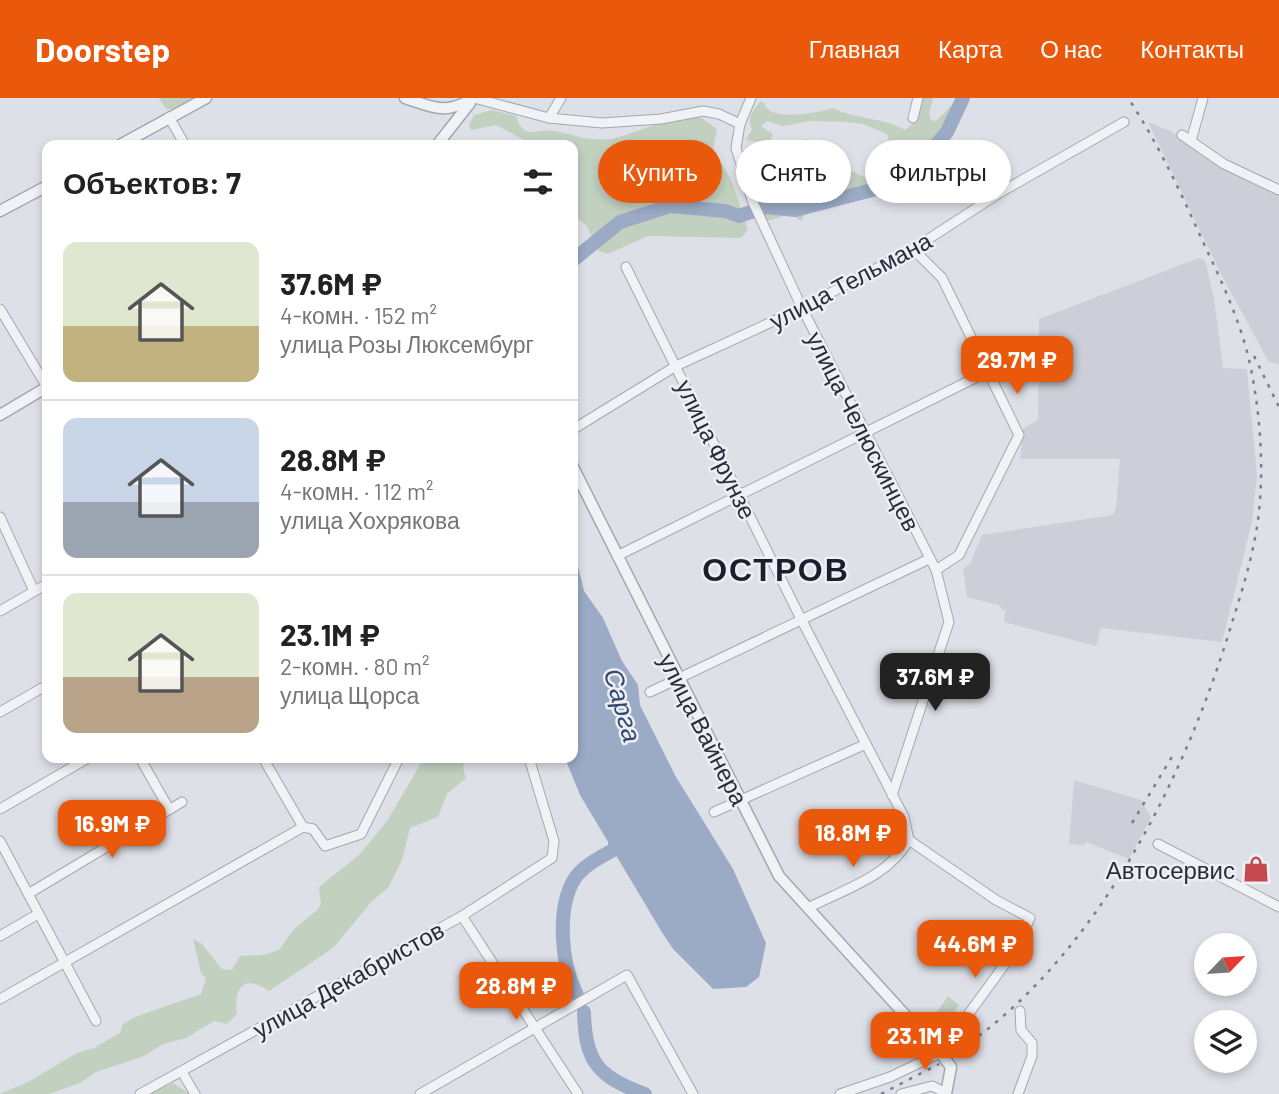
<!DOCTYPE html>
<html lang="ru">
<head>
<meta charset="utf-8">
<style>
	body { margin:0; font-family:Barlow,sans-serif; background:#f6f6f6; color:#222; height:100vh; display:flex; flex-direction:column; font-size:26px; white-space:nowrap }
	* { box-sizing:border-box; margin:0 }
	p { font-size:23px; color:#767676 }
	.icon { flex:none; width:38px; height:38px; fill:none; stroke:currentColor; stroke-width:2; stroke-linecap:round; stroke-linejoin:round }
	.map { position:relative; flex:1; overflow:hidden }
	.panel { position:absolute; left:42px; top:42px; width:536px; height:623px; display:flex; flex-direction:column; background:#fff; border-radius:14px; box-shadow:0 4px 10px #0003 }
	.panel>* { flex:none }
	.guide { position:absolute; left:598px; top:42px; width:574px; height:63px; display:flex; gap:14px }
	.needle { width:46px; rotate:65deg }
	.fabs { position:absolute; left:1194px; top:835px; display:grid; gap:14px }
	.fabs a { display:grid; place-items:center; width:63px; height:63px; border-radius:50%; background:#fff; box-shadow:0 4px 10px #0003; font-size:35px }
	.price { position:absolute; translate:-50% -60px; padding:0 16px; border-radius:14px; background:#ea580c; color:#fff; font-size:23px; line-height:46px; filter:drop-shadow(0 2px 4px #0008) }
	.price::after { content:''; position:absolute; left:50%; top:42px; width:21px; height:16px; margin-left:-10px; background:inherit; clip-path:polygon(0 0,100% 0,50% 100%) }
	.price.selected { background:#222; color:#fff }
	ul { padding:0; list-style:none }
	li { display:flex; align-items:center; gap:21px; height:175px; padding:0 21px }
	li+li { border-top:2px solid #e0e0e0 }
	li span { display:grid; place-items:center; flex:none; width:196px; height:140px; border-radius:14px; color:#555 }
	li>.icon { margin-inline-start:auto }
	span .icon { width:84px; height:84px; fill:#fffc; stroke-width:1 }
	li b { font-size:30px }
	h2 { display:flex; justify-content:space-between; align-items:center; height:84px; padding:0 21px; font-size:30px }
	.chip { padding:0 24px; border-radius:32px; background:#fff; box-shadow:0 4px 10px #0003; font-size:24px; line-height:63px }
	.chip.selected { background:#ea580c; color:#fff }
	header { display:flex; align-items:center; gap:42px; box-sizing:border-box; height:98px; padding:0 35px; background:#ea580c; color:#fff }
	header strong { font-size:33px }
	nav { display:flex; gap:38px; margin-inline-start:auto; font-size:24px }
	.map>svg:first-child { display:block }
</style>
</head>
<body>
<header>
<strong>Doorstep</strong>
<nav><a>Главная</a><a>Карта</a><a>О нас</a><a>Контакты</a></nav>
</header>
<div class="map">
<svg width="1279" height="996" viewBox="0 0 1279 996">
	<rect width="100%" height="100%" fill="#dee0e7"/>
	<g fill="#cccfd8">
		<polygon points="1148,24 1170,33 1235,74 1279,96 1279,266 1269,264 1222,178"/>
		<polygon points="1199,160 1205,162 1214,200 1223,270 1247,271 1257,378 1252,424 1222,544 1101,530 1096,548 1004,524 1005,513 998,507 967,499 963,470 970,466 982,437 1113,417 1116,410 1120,361 1020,361 1023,331 1038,322 1039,221"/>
		<polygon points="1074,682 1141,702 1151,719 1129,761 1086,744 1085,747 1069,746"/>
	</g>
	<g fill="#c2d0c0">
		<polygon points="159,0 193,0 173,11 166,11"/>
		<path d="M 923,0 L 933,0 L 929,17 L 931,22 L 936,23 L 954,5 L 961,8 C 962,30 945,41 944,62 L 896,96 L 878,86 L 874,71 C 884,60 893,51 887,36 L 863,26 L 847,24 L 811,23 L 783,28 L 767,23 L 761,28 L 773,36 L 769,46 L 746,42 L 752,31 C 746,20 754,11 761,3 C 764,5 766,9 769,12 C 781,21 818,15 833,10 C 856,22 883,19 905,32 L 916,23 Z"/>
		<path d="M 492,12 L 516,18 C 525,44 535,30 555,33 C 576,37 596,46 619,39 C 650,30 667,18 702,20 L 717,31 L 713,52 L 731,81 L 748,132 L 741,140 L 648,138 L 608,156 L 599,153 L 586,127 L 572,116 L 572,47 L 533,47 L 496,27 L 471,32 L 469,27 L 474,17 Z"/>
		<path d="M 806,41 L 821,49 L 832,47 L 845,70 L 866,80 L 876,91 C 864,103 857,99 842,99 L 825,105 L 820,100 L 813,103 L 801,123 L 791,116 L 767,123 L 763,111 L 790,101 L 792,94 L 781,95 L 780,89 L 804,87 L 791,78 L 782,65 L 796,45 Z"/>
		<path d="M 424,660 L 466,660 L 463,670 L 466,680 L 447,696 L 438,719 L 410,730 L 402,762 L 388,790 L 372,803 L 333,850 L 269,893 C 244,876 233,889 237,916 L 227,926 L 214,923 L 186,940 L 163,946 L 142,959 L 96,974 L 80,985 L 49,996 L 0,996 L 28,984 L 77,955 L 94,950 L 120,935 L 123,926 L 135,919 L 201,896 L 206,880 L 201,875 L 193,841 L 201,845 L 222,871 L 232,872 L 240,858 L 264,857 L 279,852 L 293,832 L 317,812 L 321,806 L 319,789 L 360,756 L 387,723 Z"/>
		<polygon points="948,898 959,907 943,930 931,922"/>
		<polygon points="173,985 190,996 150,996"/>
	</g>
	<polygon fill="#9baac5" points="572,443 584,493 603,520 622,563 638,587 640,607 676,679 733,771 761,834 766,845 759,879 746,889 713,891 674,852 663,836 580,697 565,660 572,660"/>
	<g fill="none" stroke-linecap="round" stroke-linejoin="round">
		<g stroke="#9baac5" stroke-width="14">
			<polyline points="572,163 620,124 670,108 725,113 739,118 766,109 795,112 903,84 947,34 963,0"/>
			<path d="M 577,897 C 561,866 556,810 575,780 C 584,767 601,759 615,751 L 615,735"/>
			<path d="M 584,914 C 585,964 598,979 645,996"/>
		</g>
		<g stroke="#a4a7b0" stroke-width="11">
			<g id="minor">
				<polyline points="474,0 549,20 602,25 661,21 703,13 719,16 740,26"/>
				<polyline points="751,0 740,26 736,50 752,102 802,210 936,472 949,524 892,697"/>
				<polyline points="169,19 185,47"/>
				<polyline points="549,20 561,0"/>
				<polyline points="913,20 918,0"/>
				<polyline points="1182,37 1224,66 1279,92"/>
				<polyline points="1191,43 1203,0"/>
				<polyline points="913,151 942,180 1019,337 959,457 936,472"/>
				<polyline points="626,169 801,521 904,719 909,742 996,802 1030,820 1016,851 940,955 890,979 840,996"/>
				<polyline points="0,211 47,289"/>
				<polyline points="572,332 676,268 802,210 913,151 1001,94 1124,24"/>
				<polyline points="0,419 34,493"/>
				<polyline points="617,458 987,274"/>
				<polyline points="0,513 47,486"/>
				<polyline points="650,594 929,461"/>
				<polyline points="0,614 42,590"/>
				<polyline points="140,660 169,711"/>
				<polyline points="263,660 303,729"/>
				<polyline points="0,711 88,660"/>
				<polyline points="714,714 866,646"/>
				<polyline points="0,743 96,923"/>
				<polyline points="1158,746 1279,809"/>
				<polyline points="28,796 182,704"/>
				<path d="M 808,810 C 845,791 888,779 909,742"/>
				<polyline points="462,818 578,996"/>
				<polyline points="0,838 38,816"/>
				<polyline points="0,901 303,729 313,731 325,748 361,736 399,660"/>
				<polyline points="182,974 195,996"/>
				<polyline points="140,996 462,818 552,760 554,743 529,660"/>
				<polyline points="420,996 627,877 693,996"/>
				<polyline points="901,996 932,988 946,995"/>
				<polyline points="1018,996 1032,958 1032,945 1021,932 1020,913"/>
			</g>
		</g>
		<g stroke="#a4a7b0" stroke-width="13">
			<g id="tertiary">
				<path d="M 405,0 C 435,10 445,17 474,0"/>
				<polyline points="120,47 206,0"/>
				<polyline points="437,47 470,5"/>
				<polyline points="0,113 47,88"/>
				<polyline points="0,317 47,289"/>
				<polyline points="572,367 779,778 945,961 951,969 946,996"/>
			</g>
		</g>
		<use href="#minor" stroke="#f0f2f5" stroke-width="9"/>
		<use href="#tertiary" stroke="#f0f2f5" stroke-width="10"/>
		<g stroke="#797e8f" stroke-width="2.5" stroke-dasharray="3.5 7" stroke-linecap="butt">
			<polyline points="1254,258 1279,309"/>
			<polyline points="1132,725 1173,657"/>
			<path d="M 953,956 C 1093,866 1184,683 1231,528 C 1242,493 1253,458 1258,422 C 1264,375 1261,324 1252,276 C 1244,231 1223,186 1203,144 C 1181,95 1158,45 1128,0"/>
			<polyline points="881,996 939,966"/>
		</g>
	</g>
	<defs>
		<g id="shop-bare" transform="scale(2.1)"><path d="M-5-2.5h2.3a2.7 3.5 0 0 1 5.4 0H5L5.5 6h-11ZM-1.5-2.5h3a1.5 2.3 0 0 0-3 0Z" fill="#c44a4e" stroke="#edeff4" stroke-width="2.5" paint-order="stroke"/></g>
	</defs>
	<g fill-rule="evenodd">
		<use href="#shop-bare" x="1256" y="771"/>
	</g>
	<g text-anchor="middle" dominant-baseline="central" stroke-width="5" stroke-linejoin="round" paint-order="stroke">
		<g font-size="24" fill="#282d3c" stroke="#edeff4">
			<text transform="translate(850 182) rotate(-28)">улица Тельмана</text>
			<text transform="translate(864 333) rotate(63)">улица Челюскинцев</text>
			<text transform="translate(717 351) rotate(64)">улица Фрунзе</text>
			<text transform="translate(704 631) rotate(63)">улица Вайнера</text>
			<text transform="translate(348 881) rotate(-29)">улица Декабристов</text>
		</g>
		<g font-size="24" fill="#282d3c" stroke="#edeff4" text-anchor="end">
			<text x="1235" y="771">Автосервис</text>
		</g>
		<g font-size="26" font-style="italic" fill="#35486d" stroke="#edeff4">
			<text transform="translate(624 607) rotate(74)">Сарга</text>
		</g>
		<g font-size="32" font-weight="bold" letter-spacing="2" fill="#1b1f2d" stroke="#edeff4">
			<text x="776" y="470">ОСТРОВ</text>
		</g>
	</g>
</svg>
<div class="fabs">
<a><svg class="needle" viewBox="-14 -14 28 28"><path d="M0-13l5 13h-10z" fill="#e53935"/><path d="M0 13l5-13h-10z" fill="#767676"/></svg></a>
<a><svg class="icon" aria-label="layers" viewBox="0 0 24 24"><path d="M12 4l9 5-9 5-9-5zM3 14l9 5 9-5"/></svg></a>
</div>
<b class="price" style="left:1017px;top:298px">29.7M ₽</b>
<b class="price selected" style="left:935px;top:615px">37.6M ₽</b>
<b class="price" style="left:112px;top:762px">16.9M ₽</b>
<b class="price" style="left:853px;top:771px">18.8M ₽</b>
<b class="price" style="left:975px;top:882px">44.6M ₽</b>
<b class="price" style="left:516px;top:924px">28.8M ₽</b>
<b class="price" style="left:925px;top:974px">23.1M ₽</b>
<div class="guide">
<a class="chip selected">Купить</a>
<a class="chip">Снять</a>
<a class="chip">Фильтры</a>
</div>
<section class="panel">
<h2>Объектов: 7<svg class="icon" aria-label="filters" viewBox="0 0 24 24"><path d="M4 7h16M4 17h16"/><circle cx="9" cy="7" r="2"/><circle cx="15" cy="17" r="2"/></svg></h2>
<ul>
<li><span style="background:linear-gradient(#dfe7d0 60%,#c2b280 0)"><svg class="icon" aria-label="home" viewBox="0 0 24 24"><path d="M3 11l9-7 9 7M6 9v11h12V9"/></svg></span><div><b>37.6M ₽</b><p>4-комн. · 152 m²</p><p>улица Розы Люксембург</p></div></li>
<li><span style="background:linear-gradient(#c9d6e8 60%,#9aa5b1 0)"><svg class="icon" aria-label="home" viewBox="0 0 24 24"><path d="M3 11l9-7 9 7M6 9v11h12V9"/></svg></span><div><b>28.8M ₽</b><p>4-комн. · 112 m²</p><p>улица Хохрякова</p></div></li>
<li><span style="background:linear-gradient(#dfe7d0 60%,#b9a48a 0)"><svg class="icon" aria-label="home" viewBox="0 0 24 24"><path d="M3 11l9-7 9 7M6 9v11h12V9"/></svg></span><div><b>23.1M ₽</b><p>2-комн. · 80 m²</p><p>улица Щорса</p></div></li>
</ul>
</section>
</div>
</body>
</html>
